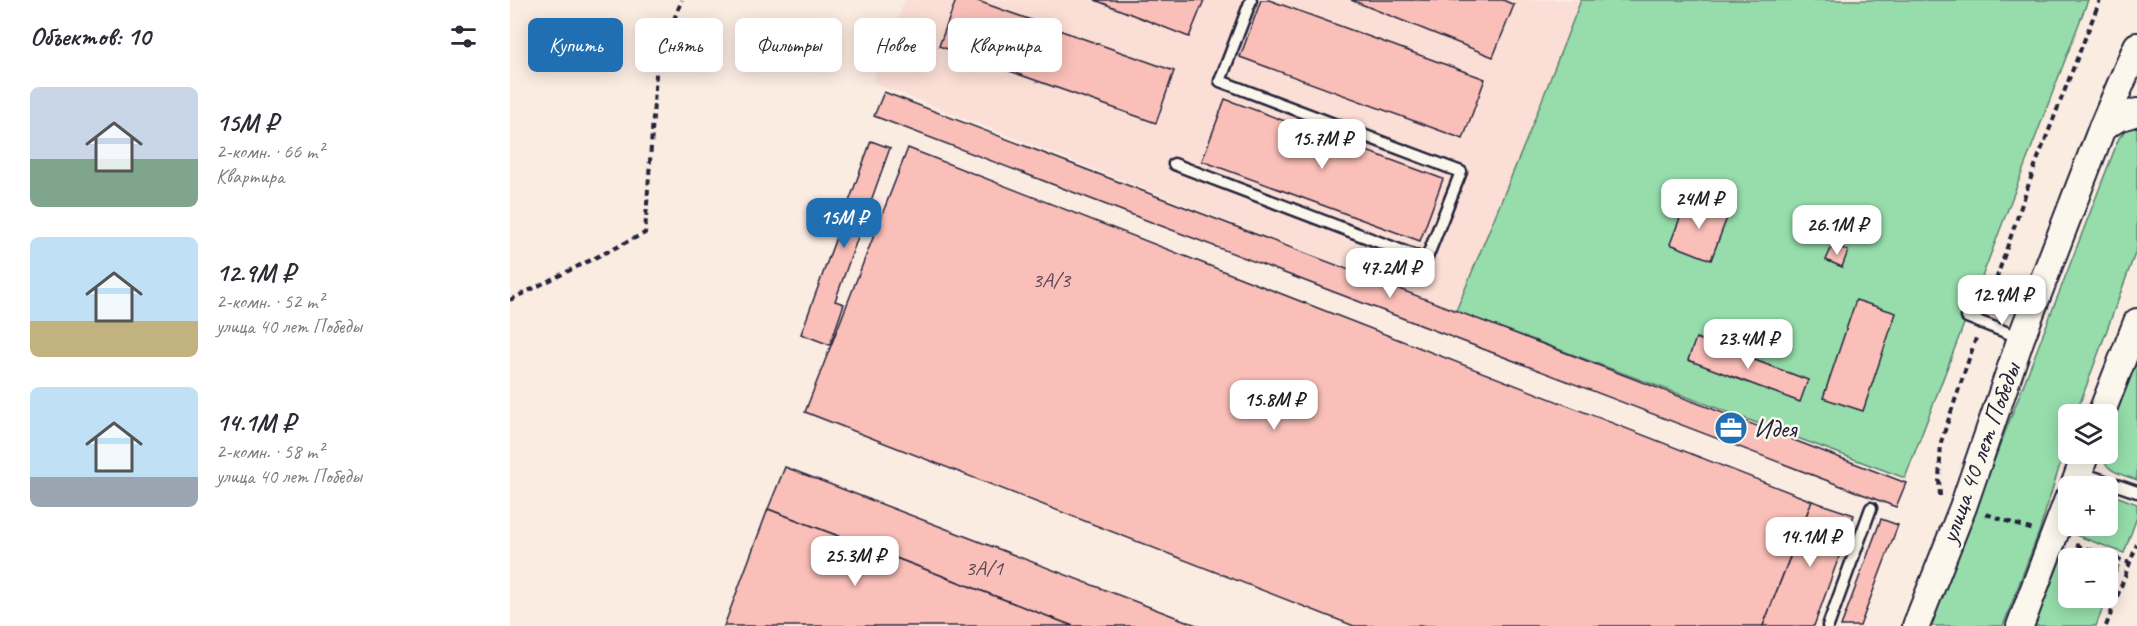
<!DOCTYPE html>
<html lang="ru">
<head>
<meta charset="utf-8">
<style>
	body { margin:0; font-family:Caveat,sans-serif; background:#f2f2f3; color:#2b2b33; height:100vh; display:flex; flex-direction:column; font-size:22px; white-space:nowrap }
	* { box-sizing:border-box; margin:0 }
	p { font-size:20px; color:#7c7c81 }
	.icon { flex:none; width:33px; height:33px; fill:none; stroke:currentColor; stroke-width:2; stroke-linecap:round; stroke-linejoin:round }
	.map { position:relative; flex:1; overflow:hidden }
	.drawer { display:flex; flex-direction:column; background:#fff; width:510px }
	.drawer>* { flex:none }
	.hud { position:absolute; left:18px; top:18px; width:570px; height:54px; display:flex; gap:12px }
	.tools { position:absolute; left:1548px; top:404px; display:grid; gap:12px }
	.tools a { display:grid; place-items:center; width:60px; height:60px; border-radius:9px; background:#fff; box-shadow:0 3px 15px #0003; font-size:30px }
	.price { position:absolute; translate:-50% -51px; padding:0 14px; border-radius:12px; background:#fff; color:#222; font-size:20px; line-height:39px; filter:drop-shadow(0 2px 3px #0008) }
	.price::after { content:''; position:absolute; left:50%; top:36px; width:18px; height:14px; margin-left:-9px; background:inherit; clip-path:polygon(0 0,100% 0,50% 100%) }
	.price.on { background:#1f6fb2; color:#fff }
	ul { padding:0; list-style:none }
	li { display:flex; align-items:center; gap:18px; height:150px; padding:0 30px }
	li span { display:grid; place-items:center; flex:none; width:168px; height:120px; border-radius:9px; color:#555 }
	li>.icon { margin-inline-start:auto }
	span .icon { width:72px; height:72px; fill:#fffc; stroke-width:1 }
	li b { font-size:26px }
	h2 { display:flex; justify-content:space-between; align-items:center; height:72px; padding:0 30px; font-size:26px }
	.tag { padding:0 21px; border-radius:9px; background:#fff; box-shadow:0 3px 15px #0003; font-size:21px; line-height:54px }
	.tag.on { background:#1f6fb2; color:#fff }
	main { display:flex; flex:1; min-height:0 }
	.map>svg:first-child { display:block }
</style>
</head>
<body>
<main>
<section class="drawer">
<h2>Объектов: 10<svg class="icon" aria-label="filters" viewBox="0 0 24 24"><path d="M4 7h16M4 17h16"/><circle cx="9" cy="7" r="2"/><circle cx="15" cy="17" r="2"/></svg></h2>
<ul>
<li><span style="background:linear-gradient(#c9d6e8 60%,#7fa58c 0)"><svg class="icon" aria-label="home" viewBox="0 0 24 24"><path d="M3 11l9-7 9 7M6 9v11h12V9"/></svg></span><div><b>15M ₽</b><p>2-комн. · 66 m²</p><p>Квартира</p></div></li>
<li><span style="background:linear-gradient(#bfe0f5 70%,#c2b280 0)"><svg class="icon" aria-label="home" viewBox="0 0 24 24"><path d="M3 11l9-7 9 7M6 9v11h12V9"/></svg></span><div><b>12.9M ₽</b><p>2-комн. · 52 m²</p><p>улица 40 лет Победы</p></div></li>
<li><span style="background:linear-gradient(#bfe0f5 75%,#9aa5b1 0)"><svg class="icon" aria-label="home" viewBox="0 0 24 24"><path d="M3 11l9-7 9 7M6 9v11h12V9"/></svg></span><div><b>14.1M ₽</b><p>2-комн. · 58 m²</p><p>улица 40 лет Победы</p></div></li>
</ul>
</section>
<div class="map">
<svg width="1627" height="626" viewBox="0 0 1627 626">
	<rect width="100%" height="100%" fill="#fbece2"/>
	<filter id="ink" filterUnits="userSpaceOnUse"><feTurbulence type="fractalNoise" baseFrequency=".0167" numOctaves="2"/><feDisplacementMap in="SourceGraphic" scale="12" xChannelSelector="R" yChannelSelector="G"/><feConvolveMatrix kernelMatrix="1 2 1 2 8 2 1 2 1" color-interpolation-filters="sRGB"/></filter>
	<g filter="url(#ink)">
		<polygon fill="#fbded5" points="395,0 1071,0 1018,136 946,311 362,82"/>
		<g fill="#96ddab" stroke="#5c8073" stroke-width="1.5">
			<polygon points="1071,0 1578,0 1395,478 946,311 1018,136"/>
			<polygon points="1627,125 1627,248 1566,414 1558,414 1558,439 1529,532 1493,626 1420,626 1609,138 1617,129"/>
			<path d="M 1627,359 L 1627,480 C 1611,474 1594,472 1592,453 L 1598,453 L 1598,435 Z"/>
			<polygon points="1598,493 1627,504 1627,517 1614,553 1560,533 1563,525 1598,525"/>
			<polygon points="1555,548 1586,558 1558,558 1558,597 1597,597 1586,626 1524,626"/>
			<polygon points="1598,562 1609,566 1598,595"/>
		</g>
		<g fill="#fabfb8" stroke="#22223b" stroke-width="1.5">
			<polygon points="446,0 465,0 664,71 646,123 429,46"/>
			<polygon points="585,0 694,0 679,37"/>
			<polygon points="751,0 759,0 975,79 953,139 730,57"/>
			<polygon points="841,0 993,0 1004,5 983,57"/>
			<polygon points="374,92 1396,483 1386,507 364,116"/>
			<polygon points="715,99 933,179 910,241 692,161"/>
			<polygon points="361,141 380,148 325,301 334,304 320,345 291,334"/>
			<polygon points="398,148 1302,501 1253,626 844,626 295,412"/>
			<polygon points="1177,200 1218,215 1201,260 1160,244"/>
			<polygon points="1323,244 1338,251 1332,267 1316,260"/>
			<polygon points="1346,300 1386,313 1353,411 1313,398"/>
			<polygon points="1186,338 1298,380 1290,402 1178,360"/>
			<polygon points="275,467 689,626 563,626 258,509"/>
			<polygon points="1302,501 1344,515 1304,626 1253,626"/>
			<polygon points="258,509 563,626 214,626"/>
			<polygon points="1371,519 1388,525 1350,626 1331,626"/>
		</g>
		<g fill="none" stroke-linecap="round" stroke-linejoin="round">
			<g stroke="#22223b" stroke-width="15">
				<g id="service">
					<polyline points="664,164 916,260 951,172 710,81 741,0"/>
					<polyline points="1457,317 1511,338"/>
					<polyline points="1569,472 1627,492"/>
					<polyline points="1318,626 1361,508"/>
				</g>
			</g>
			<g stroke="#22223b" stroke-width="30">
				<g id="tertiary">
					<polyline points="1592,128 1608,118 1627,112"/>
					<polyline points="1591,414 1627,322"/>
					<polyline points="1564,486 1576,453"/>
					<polyline points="1406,626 1453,507 1511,338 1592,128 1627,46"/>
					<polyline points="1510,626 1558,499"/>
				</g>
			</g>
			<g stroke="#22223b" stroke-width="4" stroke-dasharray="6 4.5" stroke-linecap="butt">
				<polyline points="0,300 135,233 147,60 172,0"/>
				<polyline points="1476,309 1525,166 1590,0"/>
				<polyline points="1430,496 1429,480 1431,442 1466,338"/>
				<polyline points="1476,514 1523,530"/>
				<polyline points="1566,545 1620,563"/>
				<polyline points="1596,626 1627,544"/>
			</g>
			<use href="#service" stroke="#fbf7ec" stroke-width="10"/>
			<use href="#tertiary" stroke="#fbf7ec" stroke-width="26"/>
		</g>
	</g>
	<defs>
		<g id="office-disc" transform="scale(1.725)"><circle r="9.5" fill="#1f6fb2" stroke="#fbf7ec"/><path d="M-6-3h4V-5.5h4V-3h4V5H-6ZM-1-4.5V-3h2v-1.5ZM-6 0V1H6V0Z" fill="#fff"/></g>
	</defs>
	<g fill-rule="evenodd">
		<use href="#office-disc" x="1221" y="428"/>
	</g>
	<g text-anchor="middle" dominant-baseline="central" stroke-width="5" stroke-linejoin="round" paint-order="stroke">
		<g font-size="22" fill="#58495a">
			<text x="541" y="280">3А/3</text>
			<text x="474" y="568">3А/1</text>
		</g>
		<g font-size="26" fill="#22223b" stroke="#fbf7ec" text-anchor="start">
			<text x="1244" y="428">Идея</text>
		</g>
		<g font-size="26" fill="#22223b" stroke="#fbf7ec">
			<text transform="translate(1470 453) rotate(-70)">улица 40 лет Победы</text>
		</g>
	</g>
</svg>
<div class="tools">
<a><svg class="icon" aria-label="layers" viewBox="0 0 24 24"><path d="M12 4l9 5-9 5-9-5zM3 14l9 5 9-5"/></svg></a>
<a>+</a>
<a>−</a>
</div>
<b class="price" style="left:812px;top:170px">15.7M ₽</b>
<b class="price" style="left:1189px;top:230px">24M ₽</b>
<b class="price on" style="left:334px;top:249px">15M ₽</b>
<b class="price" style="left:1327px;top:256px">26.1M ₽</b>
<b class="price" style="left:880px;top:299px">47.2M ₽</b>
<b class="price" style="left:1492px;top:326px">12.9M ₽</b>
<b class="price" style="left:1238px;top:370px">23.4M ₽</b>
<b class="price" style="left:764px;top:431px">15.8M ₽</b>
<b class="price" style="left:1300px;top:568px">14.1M ₽</b>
<b class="price" style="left:345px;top:587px">25.3M ₽</b>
<div class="hud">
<a class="tag on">Купить</a>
<a class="tag">Снять</a>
<a class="tag">Фильтры</a>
<a class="tag">Новое</a>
<a class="tag">Квартира</a>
</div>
</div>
</main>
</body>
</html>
